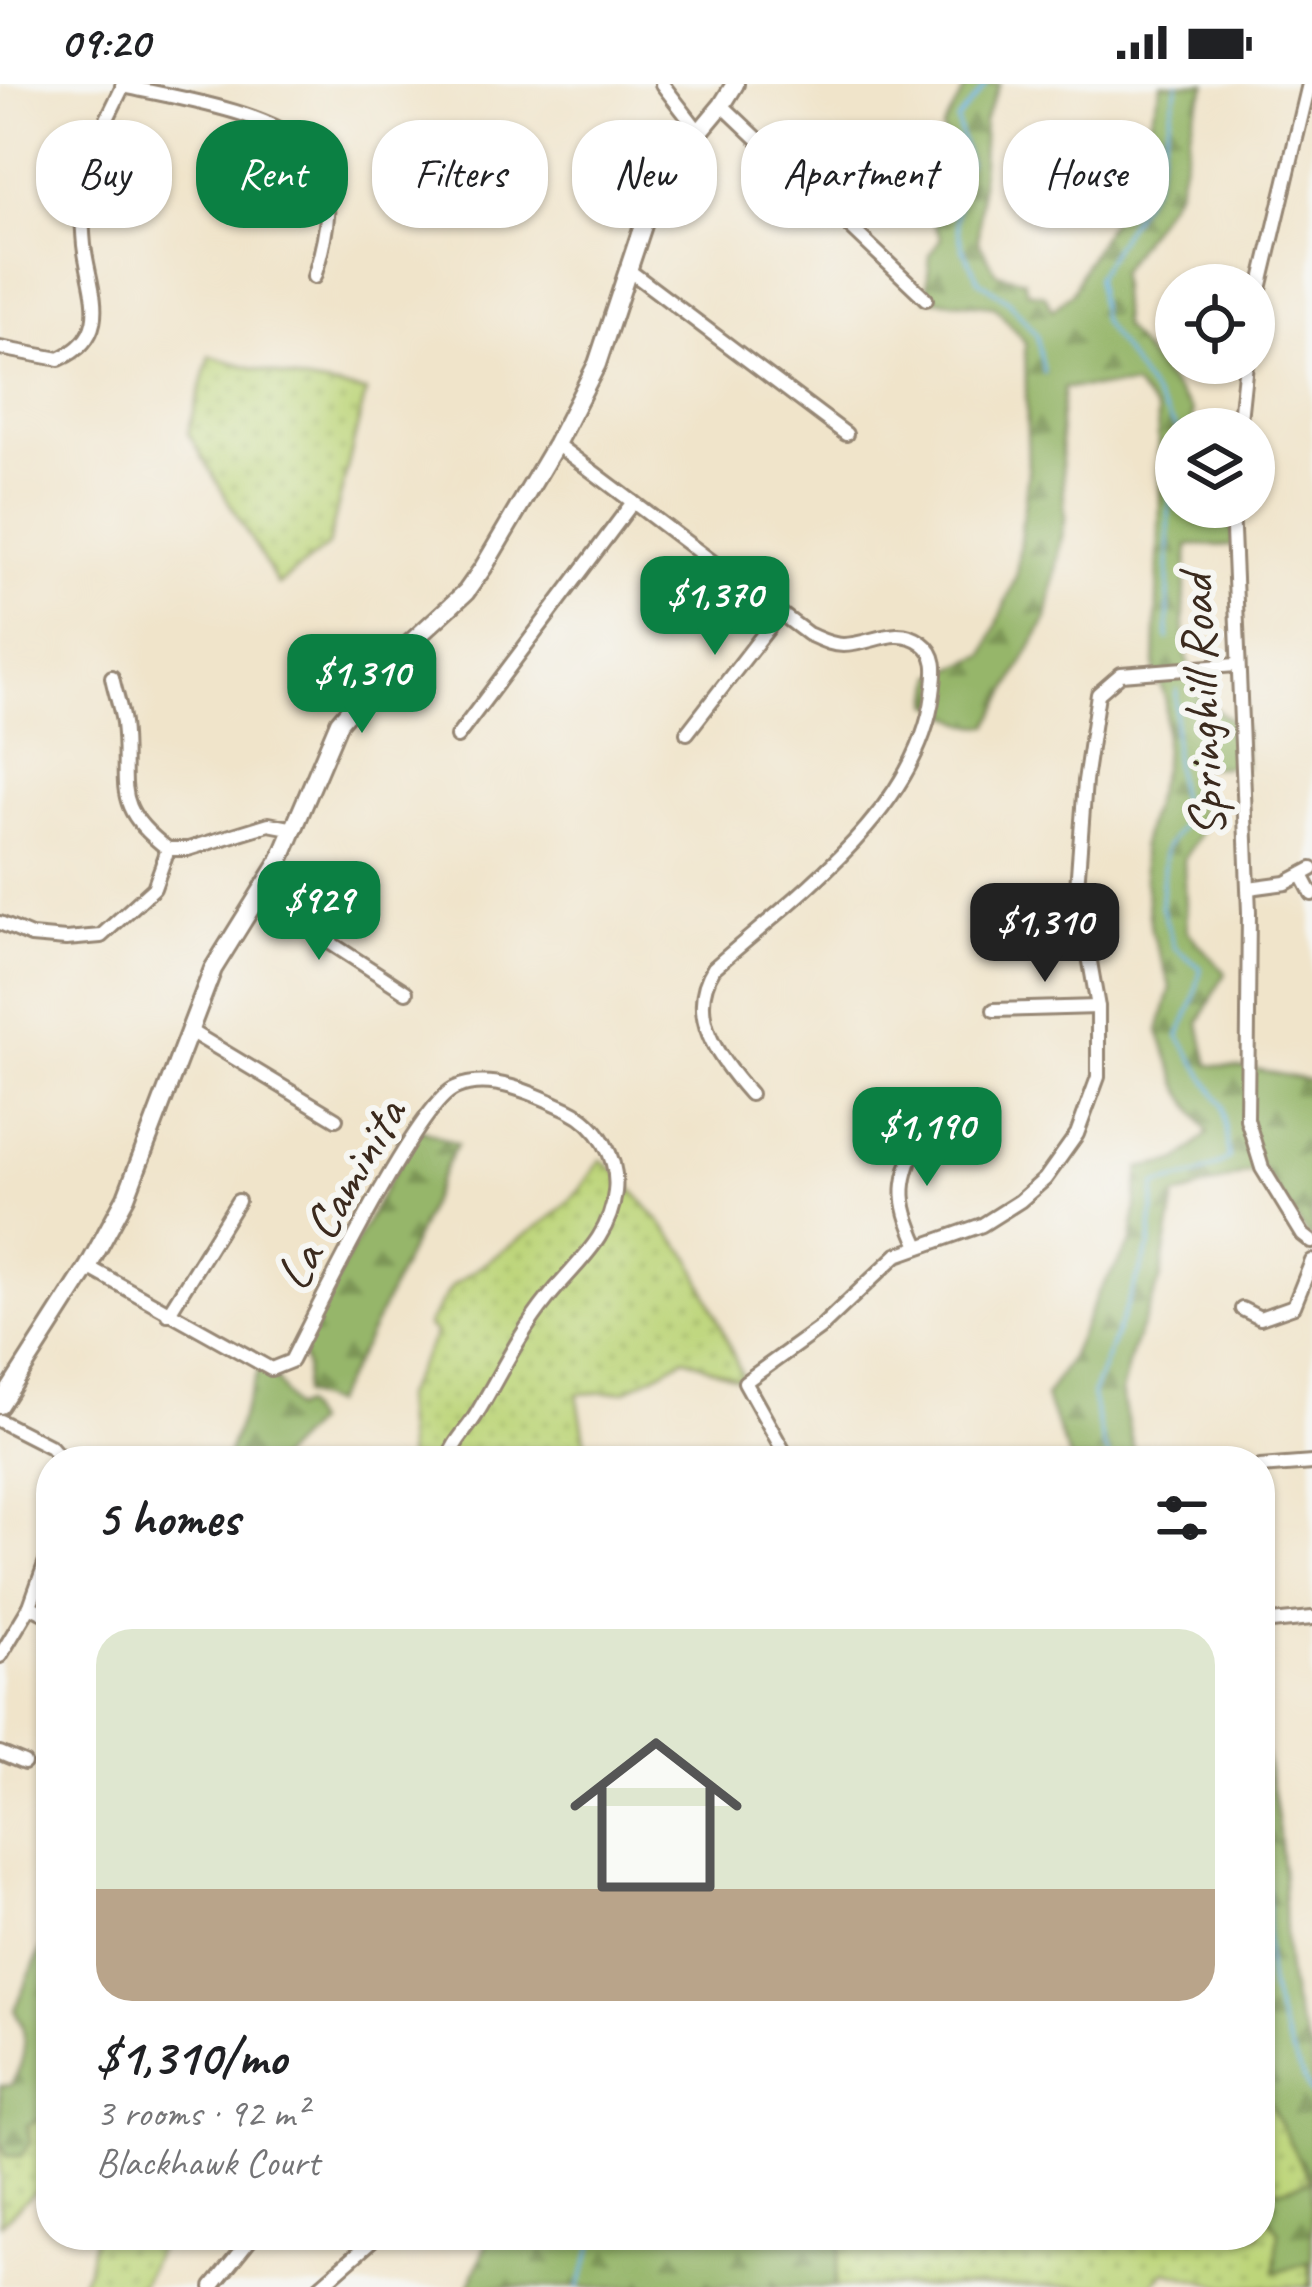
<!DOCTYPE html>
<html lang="en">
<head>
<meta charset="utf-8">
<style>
	body { margin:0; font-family:Caveat,sans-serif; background:#f6f6f6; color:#202124; height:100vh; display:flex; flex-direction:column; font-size:45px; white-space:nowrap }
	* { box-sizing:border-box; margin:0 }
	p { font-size:39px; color:#757577 }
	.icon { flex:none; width:66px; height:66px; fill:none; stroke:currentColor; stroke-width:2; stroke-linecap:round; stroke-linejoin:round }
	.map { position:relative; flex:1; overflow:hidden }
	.side { position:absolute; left:36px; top:1362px; width:1239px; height:804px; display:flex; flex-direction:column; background:#fff; border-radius:48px; box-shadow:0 3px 9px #0004 }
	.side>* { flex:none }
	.top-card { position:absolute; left:36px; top:36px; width:1242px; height:108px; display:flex; gap:24px }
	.tools { position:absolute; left:1155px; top:180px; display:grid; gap:24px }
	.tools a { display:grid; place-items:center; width:120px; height:120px; border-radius:50%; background:#fff; box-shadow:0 3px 9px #0004; font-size:60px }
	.price { position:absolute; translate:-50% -102px; padding:0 27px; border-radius:24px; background:#0b8043; color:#fff; font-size:39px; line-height:78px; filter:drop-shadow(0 3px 6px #0008) }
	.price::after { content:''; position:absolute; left:50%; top:72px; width:36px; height:27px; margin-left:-18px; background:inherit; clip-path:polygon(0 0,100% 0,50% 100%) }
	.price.selected { background:#222; color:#fff }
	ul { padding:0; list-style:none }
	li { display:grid; align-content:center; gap:24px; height:636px; padding:0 60px }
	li+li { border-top:3px solid #e0e0e0 }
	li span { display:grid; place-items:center; height:372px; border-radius:36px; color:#555 }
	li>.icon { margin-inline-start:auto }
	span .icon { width:216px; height:216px; fill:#fffc; stroke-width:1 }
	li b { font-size:51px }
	h2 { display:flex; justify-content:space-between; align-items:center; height:144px; padding:0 60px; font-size:51px }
	.tag { padding:0 42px; border-radius:48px; background:#fff; box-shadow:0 3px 9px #0004; font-size:42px; line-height:108px }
	.tag.selected { background:#0b8043; color:#fff }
	.status { display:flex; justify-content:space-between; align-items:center; height:84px; padding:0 60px; background:#fff; direction:ltr }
	.status svg { height:33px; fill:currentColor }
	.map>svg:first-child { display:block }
</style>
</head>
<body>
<div class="status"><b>09:20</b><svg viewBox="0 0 49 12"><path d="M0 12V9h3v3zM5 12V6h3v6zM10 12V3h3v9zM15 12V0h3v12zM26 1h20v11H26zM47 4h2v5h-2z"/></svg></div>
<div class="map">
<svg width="1312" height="2203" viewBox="0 0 1312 2203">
	<defs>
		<pattern id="green-dots" width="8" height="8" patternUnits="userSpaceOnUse" patternTransform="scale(3)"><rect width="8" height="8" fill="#bdd57a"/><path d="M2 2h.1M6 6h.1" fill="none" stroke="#a3b769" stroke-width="1.8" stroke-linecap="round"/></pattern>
		<pattern id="forest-firs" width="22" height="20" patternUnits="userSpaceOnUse" patternTransform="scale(3)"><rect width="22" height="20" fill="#96b66a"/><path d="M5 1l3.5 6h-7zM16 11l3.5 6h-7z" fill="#7c9457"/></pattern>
	</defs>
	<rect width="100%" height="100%" fill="#f6f6f2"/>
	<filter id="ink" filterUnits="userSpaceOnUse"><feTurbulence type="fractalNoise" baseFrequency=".00833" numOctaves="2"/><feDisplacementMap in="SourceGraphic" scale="24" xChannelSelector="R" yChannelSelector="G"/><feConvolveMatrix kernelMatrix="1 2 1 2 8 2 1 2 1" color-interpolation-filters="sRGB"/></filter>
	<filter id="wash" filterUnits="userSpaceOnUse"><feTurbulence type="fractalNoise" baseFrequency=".004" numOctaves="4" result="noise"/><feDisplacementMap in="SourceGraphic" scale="48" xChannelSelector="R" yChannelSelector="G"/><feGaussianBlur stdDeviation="2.7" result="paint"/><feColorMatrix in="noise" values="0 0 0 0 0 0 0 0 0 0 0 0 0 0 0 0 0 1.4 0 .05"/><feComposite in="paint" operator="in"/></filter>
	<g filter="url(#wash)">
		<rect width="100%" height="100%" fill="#f0e4ca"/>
		<g fill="url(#green-dots)" stroke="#7c804c" stroke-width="3">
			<polygon points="210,272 301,297 366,308 328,462 278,501 188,349"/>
			<polygon points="601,1076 620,1091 691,1174 745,1298 685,1274 625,1307 577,1310 589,1377 407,1377 402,1314 436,1249 427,1242 452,1202 554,1131 579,1107"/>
			<polygon points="1260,2001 1311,2098 1276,2107 1260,2057"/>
			<polygon points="0,2024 4,2031 1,2059 30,2059 27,2041 48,2032 51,2093 0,2140"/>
			<polygon points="1260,2122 1279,2147 1276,2187 1310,2178 1311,2199 1307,2203 1227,2203 1165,2187 1150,2203 835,2203 842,2151 1260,2151"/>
			<polygon points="94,2151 164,2151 140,2203 78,2203 88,2184"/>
		</g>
		<g fill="url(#forest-firs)" stroke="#687044" stroke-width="3">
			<path d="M 968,0 L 1000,0 L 984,37 L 978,157 L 997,189 L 1024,196 L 1027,207 L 1045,211 L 1052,226 L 1073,208 L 1082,186 L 1130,104 L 1161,0 L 1207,0 L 1194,29 L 1178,104 L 1119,188 L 1122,242 L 1192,326 L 1193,345 L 1176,345 L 1176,423 L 1195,423 L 1196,433 L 1233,443 L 1233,462 L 1188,461 C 1185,534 1166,605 1243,643 L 1245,682 L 1195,684 L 1203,745 L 1184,775 L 1187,847 L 1225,889 L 1199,939 L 1209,981 L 1250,984 L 1312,997 L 1312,1158 L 1262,1084 L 1175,1113 L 1160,1197 L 1132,1266 L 1121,1308 L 1136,1377 L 1071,1377 L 1045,1313 L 1069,1276 L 1098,1209 L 1132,1158 L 1140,1084 L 1179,1077 L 1208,1049 L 1180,1004 L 1159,947 L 1171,904 L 1151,846 L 1141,761 L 1163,681 L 1166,616 L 1155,586 L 1160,411 L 1157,327 L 1134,302 L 1064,304 L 1060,337 L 1065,436 L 1047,534 L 989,642 L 969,641 L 931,620 L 935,592 L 985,571 L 1016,492 L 1028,388 L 1025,258 L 994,222 L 926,215 L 930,170 L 941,154 L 931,135 C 951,100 963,83 942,46 Z"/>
			<path d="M 418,1044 L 457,1060 C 438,1092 433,1114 419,1145 C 391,1206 366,1262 331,1320 L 303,1310 L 306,1283 L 299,1262 Z"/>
			<polygon points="261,1280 271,1285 293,1325 302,1321 313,1339 276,1377 225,1377"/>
			<path d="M 1260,1651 C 1270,1689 1278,1731 1281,1770 C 1287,1836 1279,1910 1312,1969 L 1312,2203 L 1307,2203 L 1311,2199 L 1309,2178 L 1275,2188 L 1279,2147 L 1260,2122 L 1260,2057 L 1276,2107 L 1310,2097 L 1260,2001 Z"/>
			<path d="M 51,1843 L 51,2043 L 48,2032 L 27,2041 L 30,2059 L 21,2072 L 7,2072 L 1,2059 L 0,2002 L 11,2001 C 25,1978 31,1949 14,1926 Z"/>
			<polygon points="490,2151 842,2151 835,2203 469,2203"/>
		</g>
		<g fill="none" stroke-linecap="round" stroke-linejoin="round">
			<g stroke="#71b6e8" stroke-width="3">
				<polyline points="987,0 957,37 968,79 959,101 956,137 963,165 979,196 1009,217 1037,252 1044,289"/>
				<polyline points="1177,345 1101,236 1096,193 1153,99 1178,0"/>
				<polyline points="1168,556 1169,428 1176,353"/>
				<path d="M 1111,1377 L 1103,1361 L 1092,1311 L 1150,1162 L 1156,1101 L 1198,1091 L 1229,1075 L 1223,1022 L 1179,952 L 1194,916 L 1201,884 L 1174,863 L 1161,821 L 1165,765 L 1185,736 C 1171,691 1173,652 1177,605"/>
				<path d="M 1260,1765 C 1273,1804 1264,1847 1268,1887 C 1272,1929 1293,1975 1312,2012"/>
				<polyline points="579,2203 597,2151"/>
			</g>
		</g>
	</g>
	<g filter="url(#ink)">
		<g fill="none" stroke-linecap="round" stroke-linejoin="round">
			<g stroke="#968774" stroke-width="18">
				<g id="minor">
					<polyline points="662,0 699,48"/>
					<path d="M 122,2 C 170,12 277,29 309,66 C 339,101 326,155 314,193"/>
					<polyline points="722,21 926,215"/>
					<polyline points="627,185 846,350"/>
					<polyline points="1254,230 1309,0"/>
					<path d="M 0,264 L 59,275 C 115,251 89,205 84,161 C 82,140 81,116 85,95 C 91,63 110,30 124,0"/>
					<polyline points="1239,345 1246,279"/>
					<path d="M 556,360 L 808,550 C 820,555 830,561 843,561 C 871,561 896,540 922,559 C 940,572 935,591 933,610 C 918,726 796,812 714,884 C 685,930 718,974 750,1010"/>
					<polyline points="1232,423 1249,828 1247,1035 1262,1084 1303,1151 1312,1158"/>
					<path d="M 112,593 C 115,608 121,624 123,639 C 130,702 109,720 168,765"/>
					<polyline points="687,649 780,529"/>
					<polyline points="457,653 633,418"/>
					<polyline points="168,765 188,765 269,740 295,745"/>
					<polyline points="1303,793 1312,810"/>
					<polyline points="1249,804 1286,799 1312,785"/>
					<polyline points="258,812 406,908"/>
					<polyline points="0,839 31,852 66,855 101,852 154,804 168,765"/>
					<polyline points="994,926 1098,923"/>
					<polyline points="188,946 336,1035"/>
					<path d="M 919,1162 C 896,1111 900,1099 921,1049"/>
					<path d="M 88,1183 L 271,1285 L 291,1277 C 315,1230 417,1020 455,1004 C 491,988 537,1011 569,1026 C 598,1040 619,1074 615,1108 C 610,1155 576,1179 548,1214 C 518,1251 500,1291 476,1331 C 466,1347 453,1359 447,1377"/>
					<polyline points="1242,1225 1260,1234 1294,1222 1312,1177"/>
					<polyline points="168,1230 238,1117"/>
					<polyline points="0,1337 51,1363 63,1377"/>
					<polyline points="789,1377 745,1298 820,1244 897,1171 982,1141 1020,1117 1045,1095 1077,1050 1098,993 1098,923 1077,804 1085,697 1098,610 1121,590 1236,581"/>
					<polyline points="1260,1383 1312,1379"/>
					<polyline points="30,1522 51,1533"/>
					<polyline points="1261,1539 1312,1534"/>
					<polyline points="0,1572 30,1522 51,1463"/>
					<polyline points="0,1669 24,1679"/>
					<polyline points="212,2203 254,2151"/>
					<polyline points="319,2203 379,2151"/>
				</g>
			</g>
			<g stroke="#968774" stroke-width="22">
				<polyline id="secondary" points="0,1321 88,1183 126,1113 213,885 280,777 339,638 394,574 466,508 483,484 556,360 597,280 657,99 722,21 735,0"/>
			</g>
			<use href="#minor" stroke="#fff" stroke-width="12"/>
			<use href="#secondary" stroke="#fff" stroke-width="16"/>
		</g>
	</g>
	<g text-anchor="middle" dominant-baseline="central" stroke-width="12" stroke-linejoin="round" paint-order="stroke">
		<g font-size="51" fill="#3b2a1e" stroke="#f6f6f2">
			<text transform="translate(1201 622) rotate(-93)">Springhill Road</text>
			<text transform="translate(340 1110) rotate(-60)">La Caminita</text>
		</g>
	</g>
</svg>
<div class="tools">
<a><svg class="icon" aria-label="locate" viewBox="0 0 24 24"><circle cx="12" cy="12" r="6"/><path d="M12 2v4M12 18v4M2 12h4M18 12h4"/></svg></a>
<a><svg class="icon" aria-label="layers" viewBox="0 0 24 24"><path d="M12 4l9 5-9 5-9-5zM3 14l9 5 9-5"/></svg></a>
</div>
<b class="price" style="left:715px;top:574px">$1,370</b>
<b class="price" style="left:362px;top:652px">$1,310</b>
<b class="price" style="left:319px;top:879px">$929</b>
<b class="price selected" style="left:1045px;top:901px">$1,310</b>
<b class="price" style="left:927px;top:1105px">$1,190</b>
<div class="top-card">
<a class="tag">Buy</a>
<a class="tag selected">Rent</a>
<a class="tag">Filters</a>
<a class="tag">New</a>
<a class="tag">Apartment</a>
<a class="tag">House</a>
</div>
<section class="side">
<h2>5 homes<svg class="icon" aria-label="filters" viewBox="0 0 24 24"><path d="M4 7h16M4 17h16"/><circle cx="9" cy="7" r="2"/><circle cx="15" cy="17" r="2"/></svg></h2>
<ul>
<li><span style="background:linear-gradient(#dfe7d0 70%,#b9a48a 0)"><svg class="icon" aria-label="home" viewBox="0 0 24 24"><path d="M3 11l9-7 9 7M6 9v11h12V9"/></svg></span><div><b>$1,310/mo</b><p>3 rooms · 92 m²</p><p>Blackhawk Court</p></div></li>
</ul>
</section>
</div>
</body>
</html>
